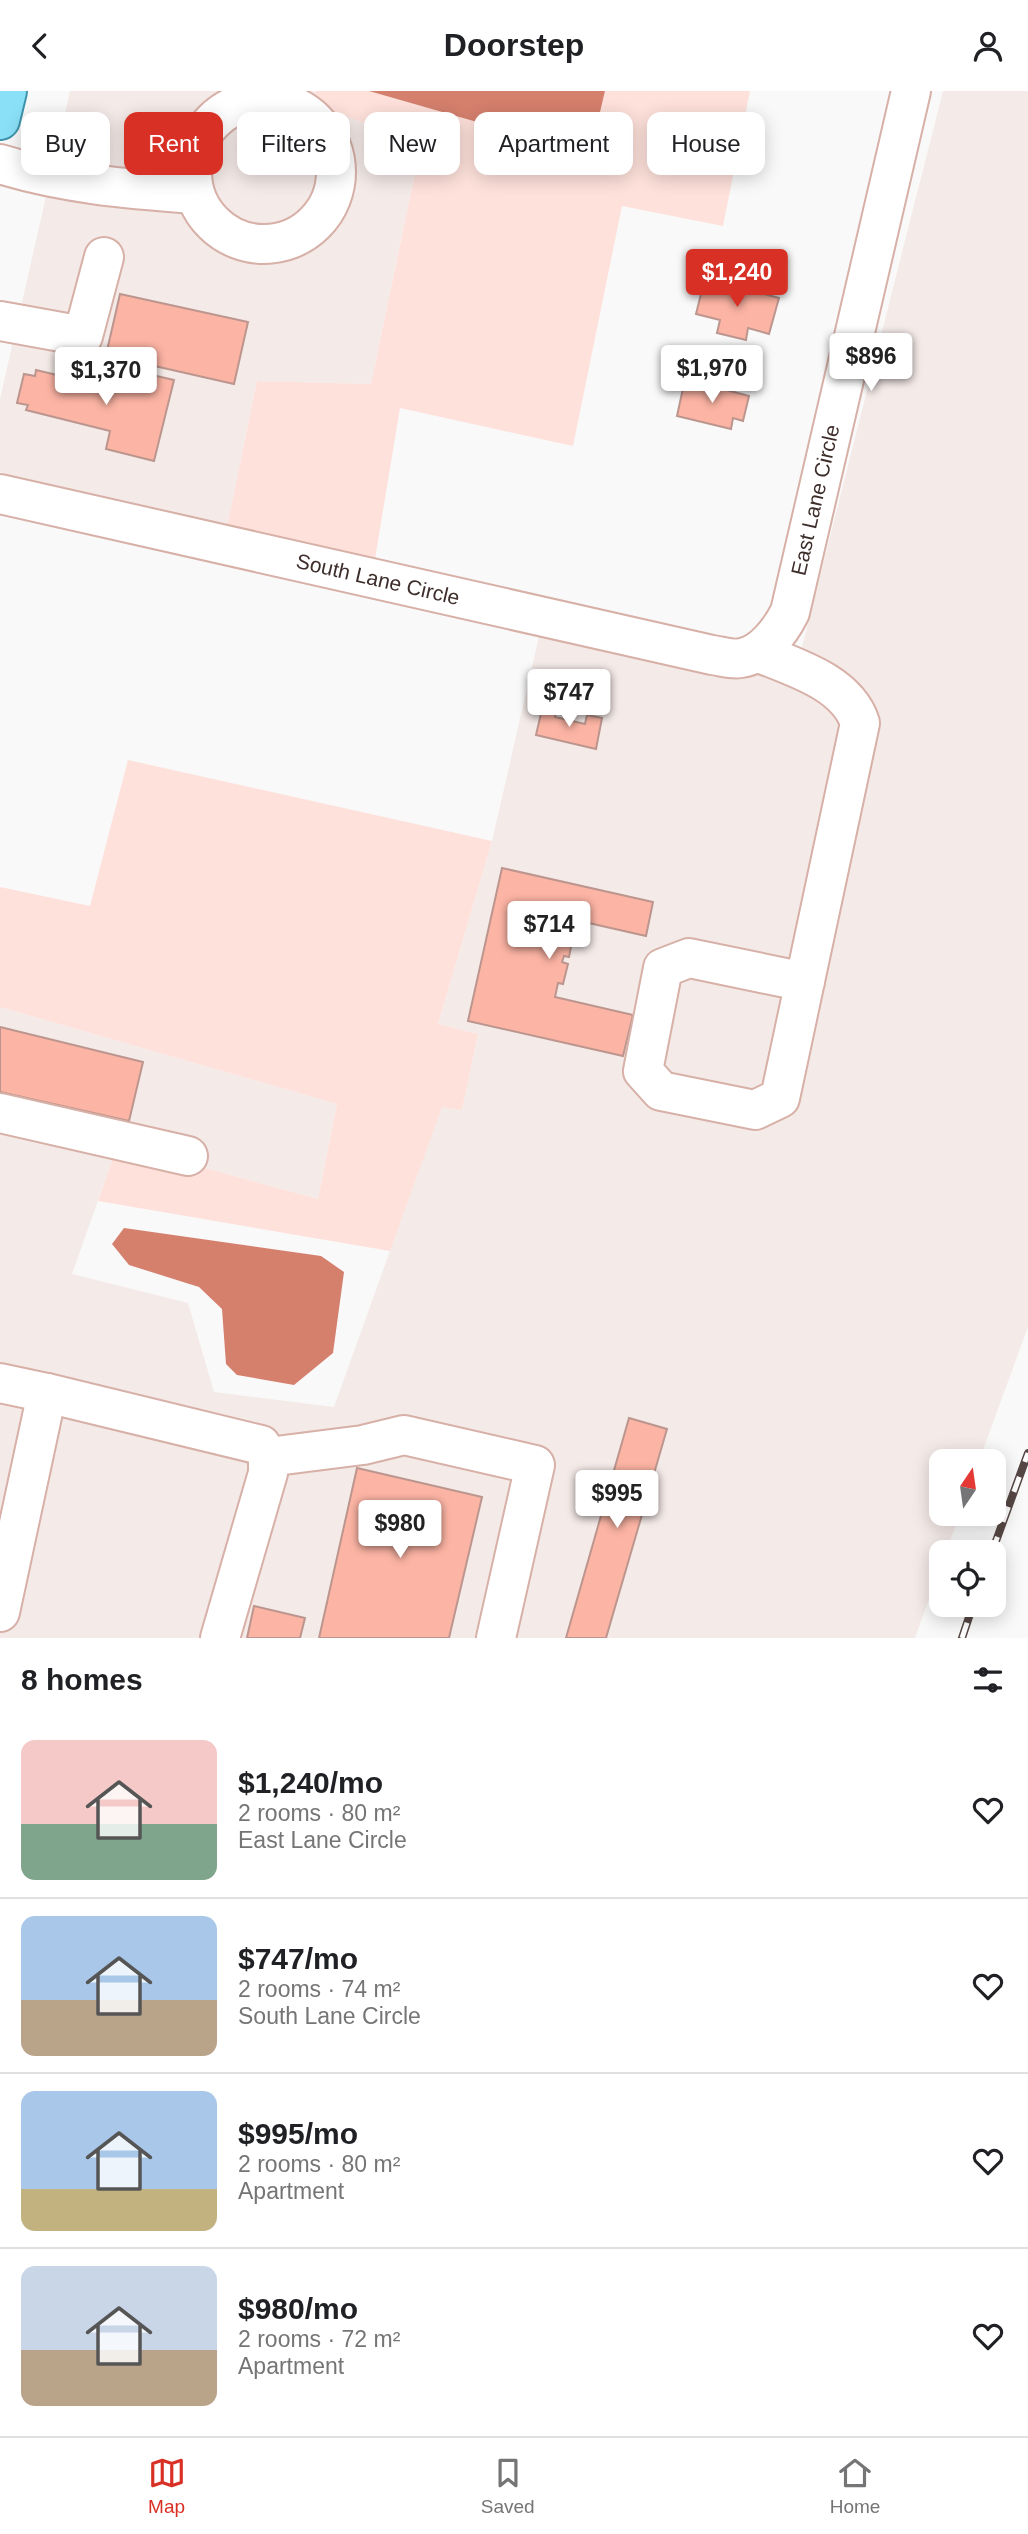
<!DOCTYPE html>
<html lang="en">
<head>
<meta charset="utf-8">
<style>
	body { margin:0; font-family:Arial,sans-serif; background:#f6f6f6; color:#202124; height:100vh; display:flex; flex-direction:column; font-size:26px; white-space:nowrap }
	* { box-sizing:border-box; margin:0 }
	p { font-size:23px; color:#757577 }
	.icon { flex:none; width:38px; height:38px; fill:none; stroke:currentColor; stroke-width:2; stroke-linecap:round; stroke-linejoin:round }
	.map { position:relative; height:1547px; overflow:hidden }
	.panel { display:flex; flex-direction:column; background:#fff; flex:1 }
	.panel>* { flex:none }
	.banner { position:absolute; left:21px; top:21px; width:987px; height:63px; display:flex; gap:14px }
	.needle { width:46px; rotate:13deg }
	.tools { position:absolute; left:929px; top:1358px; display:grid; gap:14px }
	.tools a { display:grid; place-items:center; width:77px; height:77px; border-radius:14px; background:#fff; box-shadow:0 4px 18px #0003; font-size:35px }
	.price { position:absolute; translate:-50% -60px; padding:0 16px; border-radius:7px; background:#fff; color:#222; font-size:23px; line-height:46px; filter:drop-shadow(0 2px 4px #0008) }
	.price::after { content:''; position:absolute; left:50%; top:42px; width:21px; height:16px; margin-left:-10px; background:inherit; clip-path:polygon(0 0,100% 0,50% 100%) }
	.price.selected { background:#d93025; color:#fff }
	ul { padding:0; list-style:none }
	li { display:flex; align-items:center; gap:21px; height:175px; padding:0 21px }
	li+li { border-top:2px solid #e0e0e0 }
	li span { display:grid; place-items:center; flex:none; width:196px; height:140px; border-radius:14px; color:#555 }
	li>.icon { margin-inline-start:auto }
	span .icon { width:84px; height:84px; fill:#fffc; stroke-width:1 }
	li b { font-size:30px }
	h2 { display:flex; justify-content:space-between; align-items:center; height:84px; padding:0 21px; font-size:30px }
	.tag { padding:0 24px; border-radius:14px; background:#fff; box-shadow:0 4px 18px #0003; font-size:24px; line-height:63px }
	.tag.selected { background:#d93025; color:#fff }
	header { display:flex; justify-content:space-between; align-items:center; height:91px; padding:0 21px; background:#fff; font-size:32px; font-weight:700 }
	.tab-bar { display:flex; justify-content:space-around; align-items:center; height:98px; border-top:2px solid #e0e0e0; background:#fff; font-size:19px; color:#757577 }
	.tab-bar a { display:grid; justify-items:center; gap:4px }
	.tab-bar .selected { color:#d93025 }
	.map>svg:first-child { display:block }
</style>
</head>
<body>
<header><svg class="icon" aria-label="back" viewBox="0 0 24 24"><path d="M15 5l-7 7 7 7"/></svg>Doorstep<svg class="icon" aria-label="person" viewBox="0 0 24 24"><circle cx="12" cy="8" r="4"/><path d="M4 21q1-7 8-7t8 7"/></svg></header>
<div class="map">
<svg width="1028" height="1547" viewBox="0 0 1028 1547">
	<rect width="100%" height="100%" fill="#f9f9f9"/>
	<g fill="#f4eae8">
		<polygon points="70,0 316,0 314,13 421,52 371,293 257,290 226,441 12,388 0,381 0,308"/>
		<polygon points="943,0 1028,0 1028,1236 979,1370 942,1370 942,1423 960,1423 946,1461 942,1461 941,1475 915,1547 0,1547 0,916 337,1013 318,1108 118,1053 72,1183 188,1212 214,1301 334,1316 442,1015 462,1019 478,943 438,933 492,750 540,541 746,588 800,564"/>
	</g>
	<g fill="#fee1db">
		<polygon points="316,0 369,0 526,45 596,38 605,0 750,0 723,135 622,115 573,355 400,317 374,474 226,441 257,290 371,293 421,53 313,13"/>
		<polygon points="128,669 492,750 438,933 478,943 462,1019 442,1016 390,1160 98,1110 118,1053 318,1108 337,1013 0,916 0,796 90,815"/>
	</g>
	<g fill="#d57f6d">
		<polygon points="369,0 605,0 596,38 526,45"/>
		<polygon points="124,1137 321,1165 344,1181 333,1262 294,1294 237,1284 226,1273 222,1218 199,1196 129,1174 112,1153"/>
	</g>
	<g fill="#fcb4a4" stroke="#bc968e" stroke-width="2">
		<polygon points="705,187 779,207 769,243 748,237 746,249 717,242 720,229 696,223"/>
		<polygon points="120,203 248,231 234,293 106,264"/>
		<polygon points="126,278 174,289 154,370 106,358 110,340 26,319 28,314 17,312 24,283 35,285 36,279 120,299"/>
		<polygon points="685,288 749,305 743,330 733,327 731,338 677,325"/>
		<polygon points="543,614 557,617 555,626 585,633 587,624 602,627 596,658 536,644"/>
		<polygon points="502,777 653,811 646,845 571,828 568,844 573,845 569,866 564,865 562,871 568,873 563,893 558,892 555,906 633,924 623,965 468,930"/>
		<polygon points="0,936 143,971 129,1030 0,1001"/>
		<polygon points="629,1327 667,1338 606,1547 566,1547"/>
		<polygon points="357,1377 482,1406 449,1547 319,1547"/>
		<polygon points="254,1515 305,1527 300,1547 247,1547"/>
	</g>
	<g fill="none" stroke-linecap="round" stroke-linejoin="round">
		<g stroke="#d7b0a7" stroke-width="42">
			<g id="minor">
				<circle cx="264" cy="81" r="72"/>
				<path d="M 0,73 C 64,93 128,98 194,103"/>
				<polyline points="0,230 83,245 104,166"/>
				<path d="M 0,403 L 712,564 C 721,565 733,569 741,567 C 763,564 781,539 790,521 L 911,0"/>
				<path d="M 757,561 C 793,576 847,591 860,632 L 780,1007 L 755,1019 L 661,1000 L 643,980 L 663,877 L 689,867 L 805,891"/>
				<polyline points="0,1022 188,1065"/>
				<polyline points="0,1292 47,1302 0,1521"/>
				<polyline points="47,1302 261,1354 268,1366 268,1382 220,1547"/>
				<polyline points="268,1366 363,1354 404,1344 535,1374 496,1547"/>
			</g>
		</g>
		<g stroke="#3d94ac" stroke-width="42">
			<polyline id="major" points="0,29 7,0"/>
		</g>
		<use href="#minor" stroke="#fff" stroke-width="38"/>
		<use href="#major" stroke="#8ae0f7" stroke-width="38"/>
		<g stroke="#554744" stroke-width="8">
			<g id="rail">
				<polyline points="992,1461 1028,1362"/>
				<polyline points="962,1547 973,1514"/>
			</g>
		</g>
		<use href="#rail" stroke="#fff" stroke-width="5" stroke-dasharray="16" stroke-linecap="butt"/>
	</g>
	<g text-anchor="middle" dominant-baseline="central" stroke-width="5" stroke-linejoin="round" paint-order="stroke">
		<g font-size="21" fill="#3e2e2b" stroke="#fff">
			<text transform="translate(815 409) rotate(-77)">East Lane Circle</text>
			<text transform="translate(378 488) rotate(13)">South Lane Circle</text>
		</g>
	</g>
</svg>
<div class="tools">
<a><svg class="needle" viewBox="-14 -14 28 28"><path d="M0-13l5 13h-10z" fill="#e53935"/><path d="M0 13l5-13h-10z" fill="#757577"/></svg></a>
<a><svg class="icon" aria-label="locate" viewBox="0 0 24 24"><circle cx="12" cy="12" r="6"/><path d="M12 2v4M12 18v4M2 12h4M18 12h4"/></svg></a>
</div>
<b class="price selected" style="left:737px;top:218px">$1,240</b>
<b class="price" style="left:871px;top:302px">$896</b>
<b class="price" style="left:712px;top:314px">$1,970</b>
<b class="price" style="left:106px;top:316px">$1,370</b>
<b class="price" style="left:569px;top:638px">$747</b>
<b class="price" style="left:549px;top:870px">$714</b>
<b class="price" style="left:617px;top:1439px">$995</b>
<b class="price" style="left:400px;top:1469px">$980</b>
<div class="banner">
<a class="tag">Buy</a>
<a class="tag selected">Rent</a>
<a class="tag">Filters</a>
<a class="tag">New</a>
<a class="tag">Apartment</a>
<a class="tag">House</a>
</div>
</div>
<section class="panel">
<h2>8 homes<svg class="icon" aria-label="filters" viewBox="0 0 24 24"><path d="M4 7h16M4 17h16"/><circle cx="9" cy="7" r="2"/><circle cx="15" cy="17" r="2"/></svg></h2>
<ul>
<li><span style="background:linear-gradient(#f6c9c9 60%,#7fa58c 0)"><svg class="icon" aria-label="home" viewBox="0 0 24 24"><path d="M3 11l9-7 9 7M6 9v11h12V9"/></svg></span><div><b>$1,240/mo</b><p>2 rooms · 80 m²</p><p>East Lane Circle</p></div><svg class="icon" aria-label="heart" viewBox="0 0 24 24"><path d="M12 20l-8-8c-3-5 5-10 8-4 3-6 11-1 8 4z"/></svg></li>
<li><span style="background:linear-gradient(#a9c7e8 60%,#b9a48a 0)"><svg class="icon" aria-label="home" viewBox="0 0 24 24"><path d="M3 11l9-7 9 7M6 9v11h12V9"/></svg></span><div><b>$747/mo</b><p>2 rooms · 74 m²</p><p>South Lane Circle</p></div><svg class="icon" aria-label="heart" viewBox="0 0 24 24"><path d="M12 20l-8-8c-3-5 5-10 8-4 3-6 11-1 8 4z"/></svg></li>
<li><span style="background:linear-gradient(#a9c7e8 70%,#c2b280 0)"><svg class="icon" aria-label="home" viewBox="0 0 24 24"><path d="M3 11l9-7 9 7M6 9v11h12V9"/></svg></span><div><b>$995/mo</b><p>2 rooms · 80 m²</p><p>Apartment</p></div><svg class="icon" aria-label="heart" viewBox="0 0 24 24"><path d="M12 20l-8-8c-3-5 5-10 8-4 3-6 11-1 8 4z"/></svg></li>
<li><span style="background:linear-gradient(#c9d6e8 60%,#b9a48a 0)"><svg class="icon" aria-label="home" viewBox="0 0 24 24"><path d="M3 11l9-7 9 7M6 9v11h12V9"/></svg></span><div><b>$980/mo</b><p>2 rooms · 72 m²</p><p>Apartment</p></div><svg class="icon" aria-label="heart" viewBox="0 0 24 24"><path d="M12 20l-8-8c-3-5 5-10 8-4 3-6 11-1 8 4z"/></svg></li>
</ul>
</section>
<nav class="tab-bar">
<a class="selected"><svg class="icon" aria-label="map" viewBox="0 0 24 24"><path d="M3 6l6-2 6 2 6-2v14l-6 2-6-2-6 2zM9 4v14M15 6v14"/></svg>Map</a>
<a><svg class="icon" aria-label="saved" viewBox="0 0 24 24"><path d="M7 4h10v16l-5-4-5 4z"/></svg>Saved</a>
<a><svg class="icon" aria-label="home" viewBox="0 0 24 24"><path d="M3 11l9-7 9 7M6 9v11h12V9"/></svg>Home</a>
</nav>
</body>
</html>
